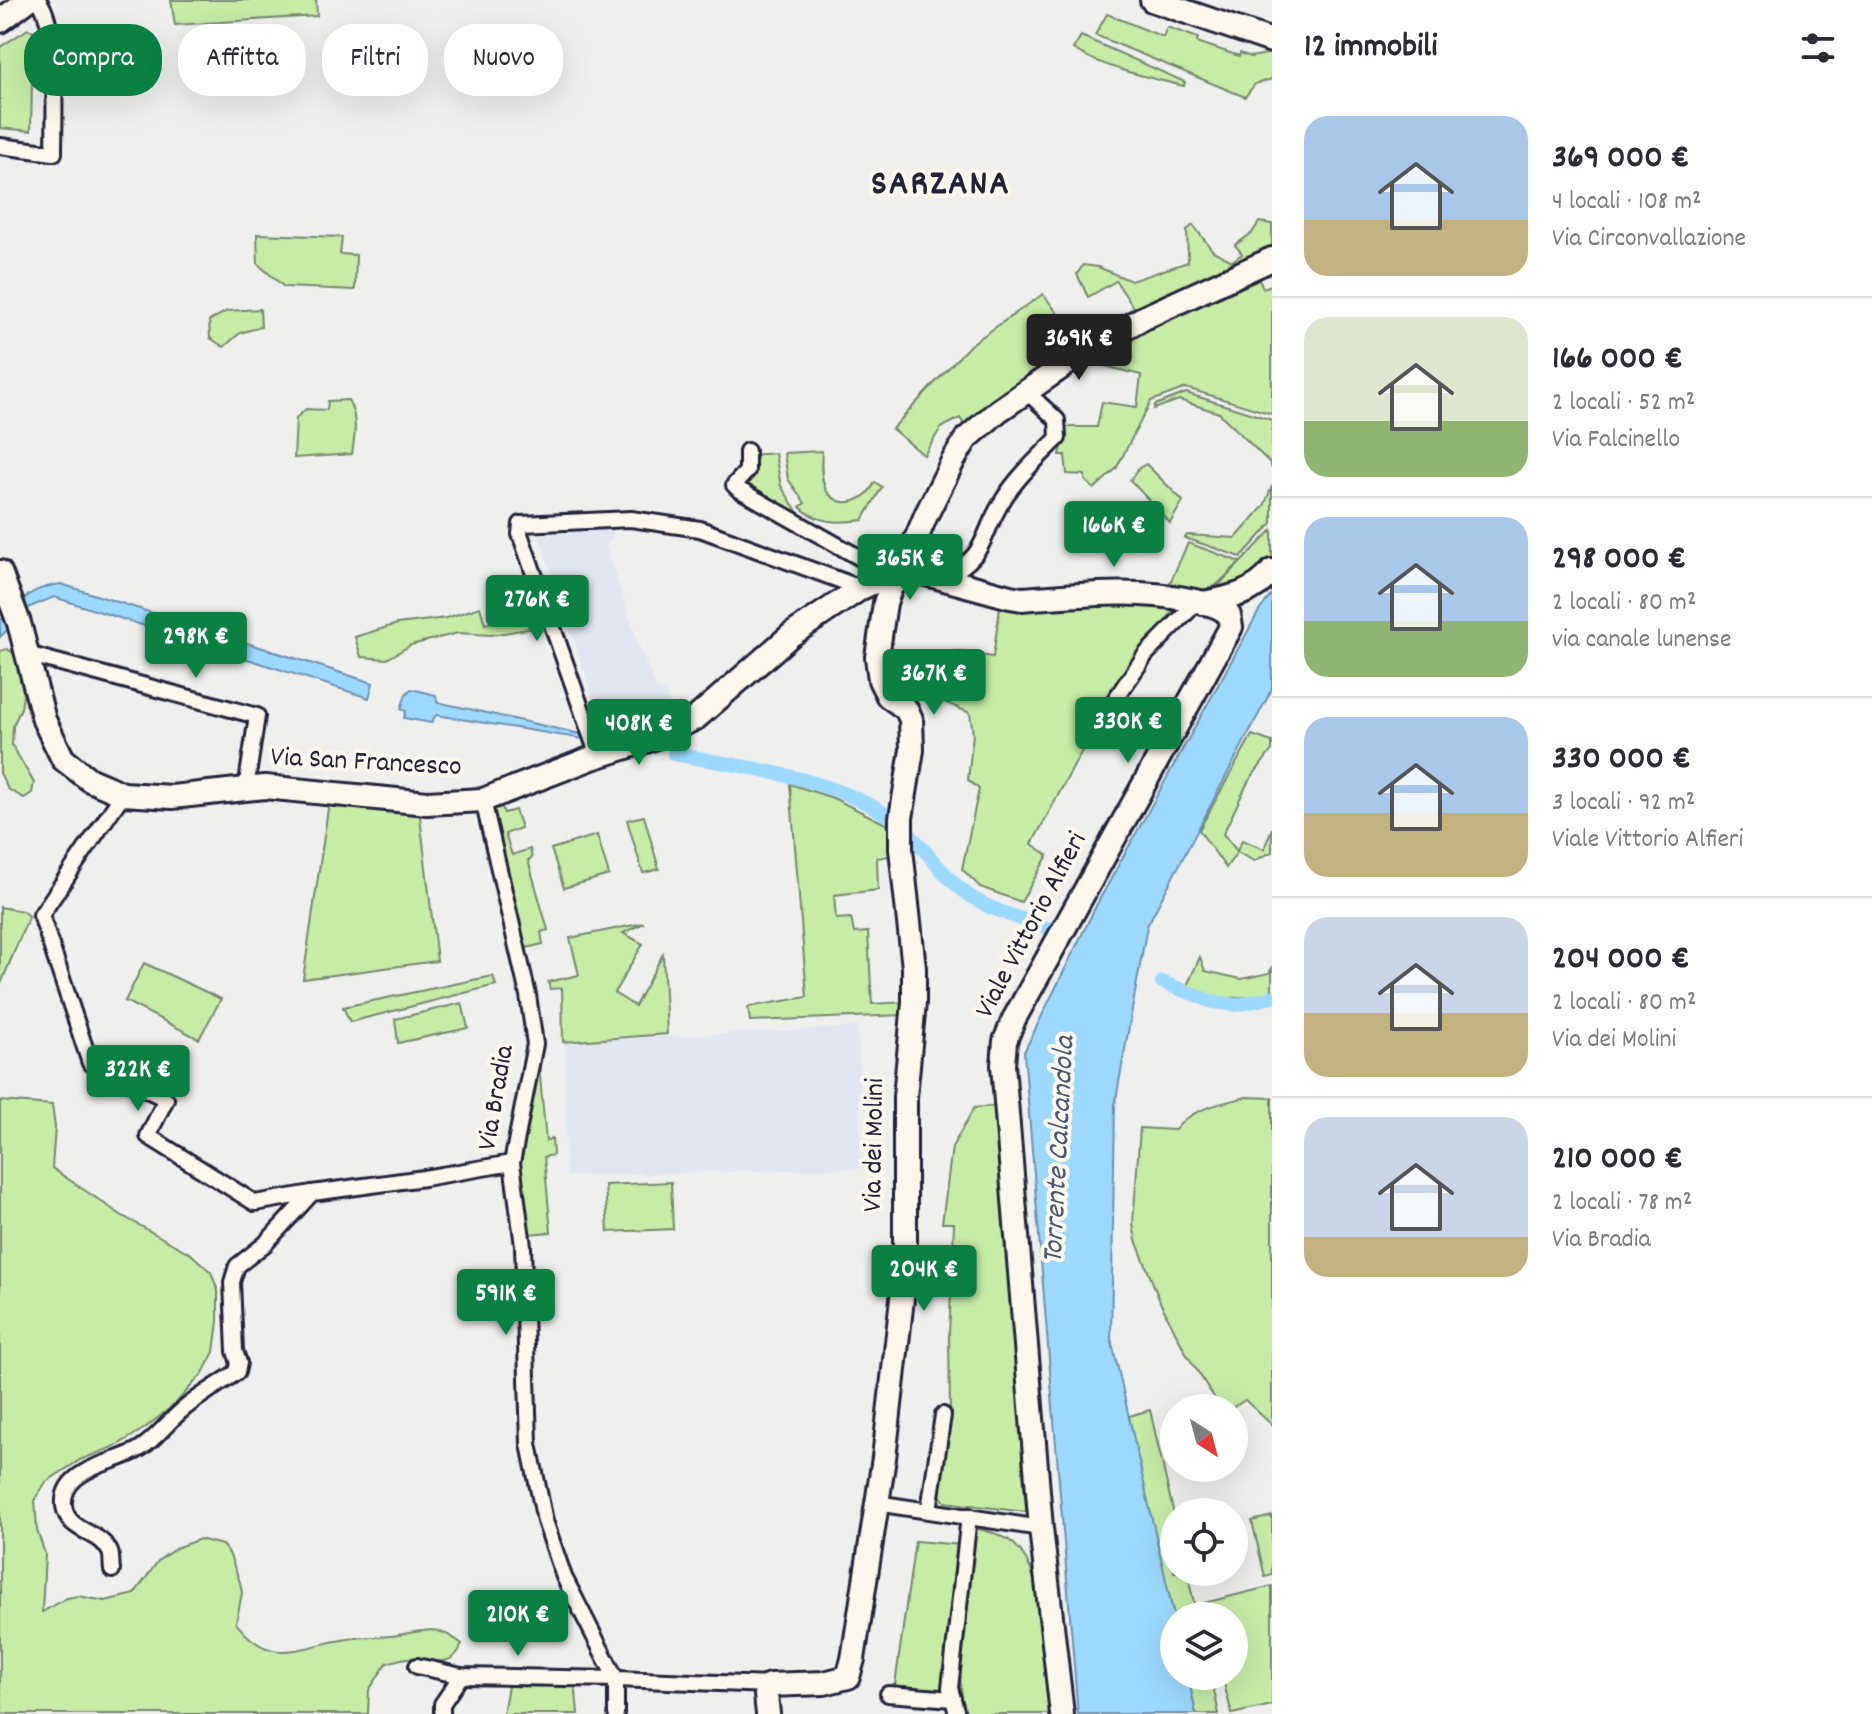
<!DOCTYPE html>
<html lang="it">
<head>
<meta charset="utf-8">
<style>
	body { margin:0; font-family:Dekko,sans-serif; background:#f7f7f7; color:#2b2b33; height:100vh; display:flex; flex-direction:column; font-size:30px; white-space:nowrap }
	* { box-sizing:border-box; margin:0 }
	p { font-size:26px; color:#7c7c81 }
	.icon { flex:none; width:44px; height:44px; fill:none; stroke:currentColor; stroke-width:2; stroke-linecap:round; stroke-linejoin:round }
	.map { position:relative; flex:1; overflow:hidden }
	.sheet { display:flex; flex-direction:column; background:#fff; width:600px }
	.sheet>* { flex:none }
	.banner { position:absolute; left:24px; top:24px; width:760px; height:72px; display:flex; gap:16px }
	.needle { width:52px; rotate:144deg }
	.tools { position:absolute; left:1160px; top:1394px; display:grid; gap:16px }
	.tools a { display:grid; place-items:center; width:88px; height:88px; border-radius:50%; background:#fff; box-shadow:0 8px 32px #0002; font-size:40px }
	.price { position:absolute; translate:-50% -68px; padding:0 18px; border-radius:8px; background:#0b8043; color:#fff; font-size:26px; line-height:52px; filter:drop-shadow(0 2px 4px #0008) }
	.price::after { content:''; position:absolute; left:50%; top:48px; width:24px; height:18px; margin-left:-12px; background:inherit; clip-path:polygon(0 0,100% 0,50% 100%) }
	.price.selected { background:#222; color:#fff }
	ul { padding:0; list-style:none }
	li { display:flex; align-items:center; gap:24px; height:200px; padding:0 32px }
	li+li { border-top:2px solid #e1e1e2 }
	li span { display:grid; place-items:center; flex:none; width:224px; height:160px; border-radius:24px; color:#555 }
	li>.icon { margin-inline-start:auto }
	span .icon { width:96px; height:96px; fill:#fffc; stroke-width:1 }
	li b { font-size:34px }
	h2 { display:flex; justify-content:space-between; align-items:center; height:96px; padding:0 32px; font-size:34px }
	.tag { padding:0 28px; border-radius:32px; background:#fff; box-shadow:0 8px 32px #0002; font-size:28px; line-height:72px }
	.tag.selected { background:#0b8043; color:#fff }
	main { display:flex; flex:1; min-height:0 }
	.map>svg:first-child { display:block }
</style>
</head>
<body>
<main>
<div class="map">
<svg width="1272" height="1714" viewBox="0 0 1272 1714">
	<rect width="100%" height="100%" fill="#efefee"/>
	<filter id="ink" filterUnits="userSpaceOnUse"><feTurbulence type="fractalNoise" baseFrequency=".0125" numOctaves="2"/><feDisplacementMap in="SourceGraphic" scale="16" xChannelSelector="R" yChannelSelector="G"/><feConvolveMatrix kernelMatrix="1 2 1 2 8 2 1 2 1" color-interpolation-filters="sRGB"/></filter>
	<g filter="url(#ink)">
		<g fill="#e1e6f1">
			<polygon points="606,523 614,532 612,539 606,545 637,640 656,688 664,691 673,714 672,718 655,727 606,738 539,535"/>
			<polygon points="858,1027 861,1168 566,1176 565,1042"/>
		</g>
		<g fill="#c6eca6" stroke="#748770" stroke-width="2">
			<polygon points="171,0 316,0 317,16 175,25"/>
			<polygon points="1107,14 1163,37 1167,27 1198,38 1197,42 1239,56 1240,53 1251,57 1272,53 1272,79 1255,84 1245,97 1095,35"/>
			<polygon points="28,29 33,31 31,131 0,128 0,47"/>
			<path d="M 1081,36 L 1185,82 L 1184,86 C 1150,78 1103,68 1073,49 Z"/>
			<polygon points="1259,222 1272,224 1272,245 1268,249 1137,313 1116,281 1088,297 1077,274 1083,265 1098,267 1131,281 1188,262 1187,230 1193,225 1213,251 1232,261 1242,254 1235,245 1252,233"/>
			<polygon points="257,234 342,237 340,254 356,255 355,290 284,287 258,264"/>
			<polygon points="1259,280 1263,288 1272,285 1272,414 1186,388 1151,401 1116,469 1094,489 1085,480 1085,475 1067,474 1065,455 1060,455 1066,427 1097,427 1102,402 1137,407 1141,375 1093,363 1158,325"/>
			<polygon points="1043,294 1079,341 1007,389 965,426 960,418 941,428 924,455 892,429 970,345"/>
			<polygon points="260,309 261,327 240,333 224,347 210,338 209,321 227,311"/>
			<polygon points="1186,393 1272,420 1272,469 1270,463 1219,413 1179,400 1154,409 1155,405"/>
			<path d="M 348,400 C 358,416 355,436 352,454 L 294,458 L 296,418 L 306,409 L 327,410 L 328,401 Z"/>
			<path d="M 822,451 C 821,464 820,483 828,493 C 844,511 867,500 875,482 L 882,487 L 863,520 C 839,523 818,524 800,507 L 805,503 L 788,479 L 784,453 Z"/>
			<polygon points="775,453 781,486 802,519 741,483 751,455"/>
			<polygon points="1146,464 1183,501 1170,523 1130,480 1139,468"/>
			<polygon points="1272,486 1272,523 1241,557 1185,538 1187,535 1236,538 1264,506"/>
			<polygon points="1272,530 1272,563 1256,584 1212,592"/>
			<path d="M 1188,543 L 1240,562 C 1213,588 1209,601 1169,585 Z"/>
			<polygon points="1077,603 1178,604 1115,689 1032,844 1048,855 1021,902 980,887 962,869 979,789 968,780 973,734 970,713 946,703 955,651 993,657 1000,607"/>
			<polygon points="480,607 485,624 535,611 540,627 491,635 458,633 411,645 387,659 361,657 355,637 397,624 446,618"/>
			<polygon points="7,649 15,654 24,690 21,708 13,726 12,745 34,783 32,793 24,798 8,789 0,773 0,651"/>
			<polygon points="1252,735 1272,742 1272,750 1248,782 1223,834 1237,851 1242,840 1264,849 1272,828 1272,852 1254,861 1237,852 1226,868 1199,830"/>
			<polygon points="790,784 833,798 894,828 895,855 877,858 878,890 834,895 836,919 851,918 854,933 868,932 872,1004 907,1002 904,1015 750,1021 748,1007 807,997"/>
			<polygon points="490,801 500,803 504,813 515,810 521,828 505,834 512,855 530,849 532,858 528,860 548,930 541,932 543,944 522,949"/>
			<polygon points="329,802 419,808 437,961 303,979"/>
			<polygon points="644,816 659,869 643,873 627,820"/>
			<polygon points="597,835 609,875 564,888 551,849"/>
			<polygon points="0,907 22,911 29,916 0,986"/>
			<polygon points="644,923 623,933 643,944 614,993 635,1006 663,954 667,1034 563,1042 562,988 550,989 548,982 579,975 570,938"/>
			<path d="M 1200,957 L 1205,971 L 1241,979 L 1269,973 L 1272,968 L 1272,992 C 1241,999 1216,1002 1186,988 Z"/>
			<polygon points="144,963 221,999 199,1039 125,1001"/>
			<polygon points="493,976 496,985 350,1022 343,1007"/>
			<polygon points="462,1003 468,1028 398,1043 395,1019"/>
			<polygon points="538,1054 546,1141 552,1138 553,1155 544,1157 551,1232 528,1234 519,1167"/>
			<path d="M 1247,1097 L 1272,1098 L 1272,1425 L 1245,1400 L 1232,1408 L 1221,1408 L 1187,1355 L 1161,1304 L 1136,1240 L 1133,1224 L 1140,1128 L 1175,1130 C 1191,1108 1222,1103 1247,1097 Z"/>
			<path d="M 0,1101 L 52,1105 L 55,1127 L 52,1168 L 121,1215 L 191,1254 L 211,1272 L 218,1291 L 218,1322 L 214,1352 L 203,1373 L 175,1404 L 145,1428 L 116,1446 L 80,1460 L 46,1482 L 35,1499 L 37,1530 L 45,1554 L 42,1612 L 67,1598 L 78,1596 L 105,1601 L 134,1594 L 159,1560 L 178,1547 L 200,1539 L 222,1545 L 229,1553 L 240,1582 L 242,1593 L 236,1623 C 272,1670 301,1645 348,1639 C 365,1636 382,1638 398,1635 C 428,1630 436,1624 462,1644 C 453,1669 433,1660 412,1658 C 404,1657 395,1661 387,1663 L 369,1690 L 368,1714 L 0,1714 L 2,1708 L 0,1685 Z"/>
			<polygon points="995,1106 999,1119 1026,1512 945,1502 937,1491 950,1412 949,1336 954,1223 942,1223 952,1147 974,1108"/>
			<polygon points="671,1182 673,1229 608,1232 605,1185"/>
			<polygon points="1150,1410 1174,1515 1174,1572 1187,1572 1197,1616 1174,1616 1139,1469 1129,1416"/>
			<polygon points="1272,1516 1272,1575 1265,1577 1252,1521"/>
			<path d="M 974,1528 C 987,1531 1003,1534 1014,1544 C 1040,1568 1038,1607 1041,1639 C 1044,1664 1047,1689 1050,1714 L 963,1714 L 958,1648 Z"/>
			<polygon points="915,1541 962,1545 945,1691 894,1692"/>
			<polygon points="1272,1586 1272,1705 1232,1714 1222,1676 1234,1676 1234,1616 1208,1616 1204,1603"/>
			<polygon points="1188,1676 1211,1676 1219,1714 1196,1714"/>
			<polygon points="575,1681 578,1714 503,1714 508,1686"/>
		</g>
		<g fill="#9dd9fe" stroke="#6c90b0" stroke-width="2">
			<path d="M 61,584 L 373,683 L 369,698 L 54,597 L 30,607 L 0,637 L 0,621 C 23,600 29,588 61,584 Z"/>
			<polygon points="1272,594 1272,689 1147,926 1115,1105 1111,1338 1174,1616 1174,1676 1188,1676 1196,1714 1078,1714 1024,1052 1097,904 1259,611"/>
			<polygon points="411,689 436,695 437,702 580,734 583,739 436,715 431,723 404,718 406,711 401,709 406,694"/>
		</g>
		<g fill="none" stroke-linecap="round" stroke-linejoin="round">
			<g stroke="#9dd9fe" stroke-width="14">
				<path d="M 674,754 C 744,767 835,777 894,820 C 921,841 939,873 967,894 C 992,912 1027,920 1056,931"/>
				<polyline points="1162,982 1213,1002 1237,1005 1272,997"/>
			</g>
			<g stroke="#22223b" stroke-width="20">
				<g id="street">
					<path d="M 0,146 L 54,153 C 54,120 59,23 38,0"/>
					<polyline points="747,451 747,471 734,485 738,489 862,559 874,574 876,582"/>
					<path d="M 944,578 C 990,553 979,538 1003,500 C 1017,477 1039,457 1058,438 L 1057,420 L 1026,391"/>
					<polyline points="27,654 257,716 246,789"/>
					<polyline points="1110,707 1146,654 1197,602"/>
					<polyline points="598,756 520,534 521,524 631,519 700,529 861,588"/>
					<polyline points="123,794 41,915 90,1063 166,1099 148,1136 255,1203 312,1193"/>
					<polyline points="483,800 528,995 535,1044 512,1163 523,1246 529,1444 545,1521 564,1577 616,1679 770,1685"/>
					<polyline points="876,1503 1041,1528"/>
					<polyline points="929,1510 943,1415"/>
					<path d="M 112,1570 C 111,1565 112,1556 110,1552 C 100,1530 68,1533 64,1506 C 63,1495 67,1486 75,1479 C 93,1463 121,1461 141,1448 C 158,1437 170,1419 186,1407 C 202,1394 220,1384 237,1372 L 239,1363 L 235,1351 L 232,1282 L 237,1266 L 265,1244 L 312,1193 L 424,1178 L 512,1163"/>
					<polyline points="417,1666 461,1676 616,1679 616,1714"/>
					<polyline points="888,1694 953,1699"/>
					<polyline points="442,1714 442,1704 461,1676"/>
					<polyline points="957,1714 950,1688 969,1516"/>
				</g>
			</g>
			<g stroke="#22223b" stroke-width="28">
				<g id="secondary">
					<polyline points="1152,0 1272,41"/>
					<polyline points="0,21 28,0"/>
					<path d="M 0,572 L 19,623 L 44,720 L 63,759 L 90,780 L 123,794 L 172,797 L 265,787 L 427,803 L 483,800 L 592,758 L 649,740 L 696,718 L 791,635 L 861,588 L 904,568 L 1010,597 L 1022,599 C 1082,595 1136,588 1195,601 C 1208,604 1220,605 1229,615 L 1231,627 L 1014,1019 L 1005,1041 L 1003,1065 L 1041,1528 L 1062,1714"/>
					<path d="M 1203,603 C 1230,598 1255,593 1272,571"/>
					<polyline points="768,1714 766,1695 770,1685 824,1683 848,1677 853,1659 884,1458 905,1272 905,1097 914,1002 914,968 901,849 901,818 912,750 911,719 906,709 888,696 880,680 877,657 885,603 890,589 904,568 926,515 953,461 966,439 998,411 1091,347 1141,319 1272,259"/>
				</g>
			</g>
			<use href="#street" stroke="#fbf7ec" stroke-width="14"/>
			<use href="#secondary" stroke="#fbf7ec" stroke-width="22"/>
		</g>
	</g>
	<g text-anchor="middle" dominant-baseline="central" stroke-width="8" stroke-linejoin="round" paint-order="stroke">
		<g font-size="28" fill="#22223b" stroke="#fbf7ec">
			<text transform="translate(366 764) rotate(3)">Via San Francesco</text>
			<text transform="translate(1033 926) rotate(-62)">Viale Vittorio Alfieri</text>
			<text transform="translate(498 1098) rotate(-80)">Via Bradia</text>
			<text transform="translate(876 1145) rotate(-89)">Via dei Molini</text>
		</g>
		<g font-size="30" font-style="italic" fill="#475976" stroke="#fbf7ec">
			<text transform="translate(1061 1150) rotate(-87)">Torrente Calcandola</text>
		</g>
		<g font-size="36" font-weight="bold" letter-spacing="2" fill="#22223b" stroke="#fbf7ec">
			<text x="941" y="186">SARZANA</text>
		</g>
	</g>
</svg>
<div class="tools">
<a><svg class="needle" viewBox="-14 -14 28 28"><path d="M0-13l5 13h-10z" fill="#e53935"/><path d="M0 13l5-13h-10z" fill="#7c7c81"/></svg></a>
<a><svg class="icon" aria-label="locate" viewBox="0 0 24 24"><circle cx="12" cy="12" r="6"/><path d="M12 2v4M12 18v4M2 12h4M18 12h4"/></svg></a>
<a><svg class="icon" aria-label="layers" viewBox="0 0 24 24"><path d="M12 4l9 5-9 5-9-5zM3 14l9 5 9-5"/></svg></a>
</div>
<b class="price selected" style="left:1079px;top:382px">369K €</b>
<b class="price" style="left:1114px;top:569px">166K €</b>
<b class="price" style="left:910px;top:602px">365K €</b>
<b class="price" style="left:537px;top:643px">276K €</b>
<b class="price" style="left:196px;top:680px">298K €</b>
<b class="price" style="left:934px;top:717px">367K €</b>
<b class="price" style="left:1128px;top:765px">330K €</b>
<b class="price" style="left:639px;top:767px">408K €</b>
<b class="price" style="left:138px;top:1113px">322K €</b>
<b class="price" style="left:924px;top:1313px">204K €</b>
<b class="price" style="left:506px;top:1337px">591K €</b>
<b class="price" style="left:518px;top:1658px">210K €</b>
<div class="banner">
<a class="tag selected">Compra</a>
<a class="tag">Affitta</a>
<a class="tag">Filtri</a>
<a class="tag">Nuovo</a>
</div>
</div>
<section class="sheet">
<h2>12 immobili<svg class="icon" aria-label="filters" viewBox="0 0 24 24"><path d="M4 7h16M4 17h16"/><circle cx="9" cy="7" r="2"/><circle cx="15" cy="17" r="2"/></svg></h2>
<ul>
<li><span style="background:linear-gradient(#a9c7e8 65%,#c2b280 0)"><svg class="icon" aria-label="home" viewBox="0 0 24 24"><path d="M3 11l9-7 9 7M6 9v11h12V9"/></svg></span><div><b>369 000 €</b><p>4 locali · 108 m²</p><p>Via Circonvallazione</p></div></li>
<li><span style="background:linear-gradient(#dfe7d0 65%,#8fb573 0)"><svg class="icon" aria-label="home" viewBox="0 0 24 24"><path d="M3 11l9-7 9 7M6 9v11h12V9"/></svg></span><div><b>166 000 €</b><p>2 locali · 52 m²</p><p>Via Falcinello</p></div></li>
<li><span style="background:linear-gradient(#a9c7e8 65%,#8fb573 0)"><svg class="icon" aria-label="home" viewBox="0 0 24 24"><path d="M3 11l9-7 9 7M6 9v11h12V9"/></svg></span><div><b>298 000 €</b><p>2 locali · 80 m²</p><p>via canale lunense</p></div></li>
<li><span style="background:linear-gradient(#a9c7e8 60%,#c2b280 0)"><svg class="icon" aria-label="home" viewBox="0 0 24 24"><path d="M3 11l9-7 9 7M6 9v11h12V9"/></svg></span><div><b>330 000 €</b><p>3 locali · 92 m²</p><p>Viale Vittorio Alfieri</p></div></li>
<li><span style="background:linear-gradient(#c9d6e8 60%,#c2b280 0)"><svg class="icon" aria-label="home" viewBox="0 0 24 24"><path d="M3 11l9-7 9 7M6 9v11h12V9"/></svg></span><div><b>204 000 €</b><p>2 locali · 80 m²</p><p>Via dei Molini</p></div></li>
<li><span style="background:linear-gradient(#c9d6e8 75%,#c2b280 0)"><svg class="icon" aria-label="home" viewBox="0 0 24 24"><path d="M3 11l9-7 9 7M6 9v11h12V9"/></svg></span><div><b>210 000 €</b><p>2 locali · 78 m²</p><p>Via Bradia</p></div></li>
</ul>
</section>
</main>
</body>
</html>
